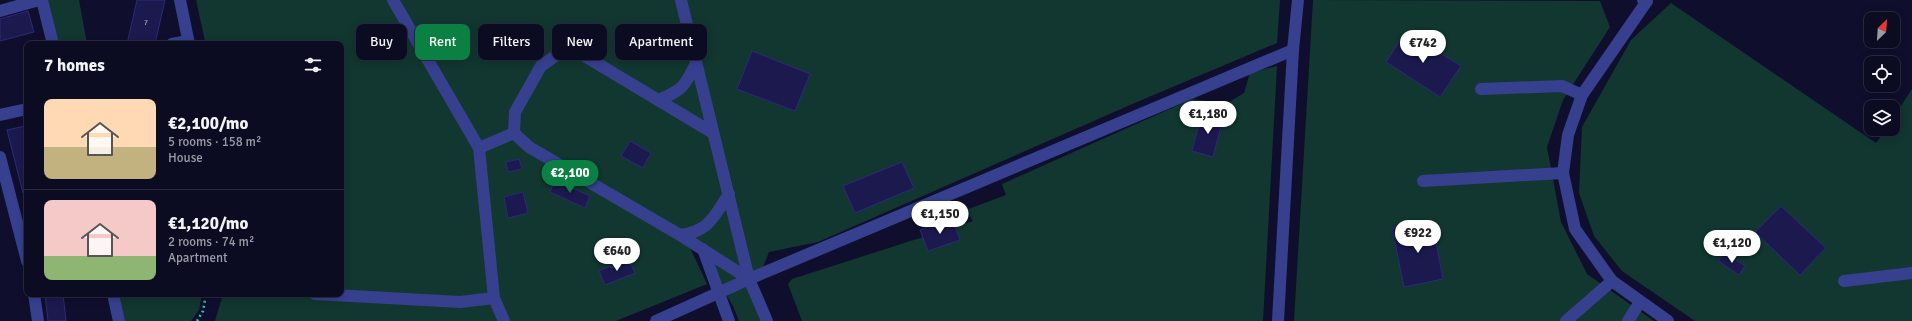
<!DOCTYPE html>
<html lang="en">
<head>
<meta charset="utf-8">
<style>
	body { margin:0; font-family:Signika,sans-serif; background:#14142a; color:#f1f3f6; height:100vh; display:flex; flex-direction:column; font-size:15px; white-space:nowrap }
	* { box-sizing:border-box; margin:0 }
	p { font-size:13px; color:#9a9ba5 }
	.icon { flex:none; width:22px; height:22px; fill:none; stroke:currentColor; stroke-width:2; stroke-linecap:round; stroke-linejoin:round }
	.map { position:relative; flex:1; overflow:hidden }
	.panel { position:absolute; left:24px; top:41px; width:320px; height:256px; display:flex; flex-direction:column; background:#0b0b22; border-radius:8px; box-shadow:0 2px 10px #0003,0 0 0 1px #2b2b40 }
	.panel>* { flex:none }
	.banner { position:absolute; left:356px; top:24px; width:380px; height:36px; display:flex; gap:8px }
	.needle { width:26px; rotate:25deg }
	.controls { position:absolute; left:1864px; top:12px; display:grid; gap:8px }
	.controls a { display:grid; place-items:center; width:36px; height:36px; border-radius:8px; background:#0b0b22; box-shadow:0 2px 10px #0003,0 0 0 1px #2b2b40; font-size:20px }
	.price { position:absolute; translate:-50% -34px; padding:0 9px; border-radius:14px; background:#fff; color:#222; font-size:13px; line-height:26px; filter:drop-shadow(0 1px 2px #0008) }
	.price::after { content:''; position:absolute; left:50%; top:24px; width:12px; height:9px; margin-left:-6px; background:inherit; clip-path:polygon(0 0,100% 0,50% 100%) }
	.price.active { background:#0b8043; color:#fff }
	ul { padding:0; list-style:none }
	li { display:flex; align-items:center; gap:12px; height:100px; padding:0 20px }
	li+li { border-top:1px solid #2b2b40 }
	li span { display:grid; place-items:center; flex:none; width:112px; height:80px; border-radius:8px; color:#555 }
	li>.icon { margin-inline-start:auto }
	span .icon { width:48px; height:48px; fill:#fffc; stroke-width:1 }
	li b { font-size:17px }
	h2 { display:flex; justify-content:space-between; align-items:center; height:48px; padding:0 20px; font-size:17px }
	.tag { padding:0 14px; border-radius:8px; background:#0b0b22; box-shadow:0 2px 10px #0003,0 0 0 1px #2b2b40; font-size:14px; line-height:36px }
	.tag.active { background:#0b8043; color:#fff }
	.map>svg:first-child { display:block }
</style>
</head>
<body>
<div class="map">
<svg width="1912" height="321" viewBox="0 0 1912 321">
	<rect width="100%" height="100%" fill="#0f0f2d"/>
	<g fill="#113730">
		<polygon points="44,0 79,0 87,44 57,44"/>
		<polygon points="196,0 1280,0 1277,43 1137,102 818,242 769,252 754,290 765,321 739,321 733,306 685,227 691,250 707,284 616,321 215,321 223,294 341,294 341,44 203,44 205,41"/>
		<polygon points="1313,0 1600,1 1610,27 1563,100 1547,147 1561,222 1587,274 1654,321 1294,321"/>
		<polygon points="1671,3 1876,143 1886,129 1893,129 1893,118 1912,89 1912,321 1695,321 1622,271 1594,236 1579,193 1582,127 1631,40"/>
		<polygon points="1277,66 1263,321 802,321 788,284 792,279 973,221 966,210 1006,195 1002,184 1192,99 1226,104 1244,93 1250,73"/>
		<polygon points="119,294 202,294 199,310 191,321 125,321"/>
	</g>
	<g fill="#1c194f" stroke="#2d297d">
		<polygon points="137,0 165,0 155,44 127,44"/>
		<polygon points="28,11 34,32 0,41 0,19"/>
		<polygon points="1406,31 1461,66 1440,97 1386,62"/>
		<polygon points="752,51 810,74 795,111 737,89"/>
		<polygon points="1202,113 1223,119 1213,157 1192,151"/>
		<polygon points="25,126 27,135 27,193 23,193 7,130"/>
		<polygon points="630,141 651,153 643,168 621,156"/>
		<polygon points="519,159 522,169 508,172 506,162"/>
		<polygon points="902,162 914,188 855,213 843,186"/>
		<polygon points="555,180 590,196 585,208 550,192"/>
		<polygon points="523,192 528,213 508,218 504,197"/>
		<polygon points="1781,206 1826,248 1800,275 1755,232"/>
		<polygon points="952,218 960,240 928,251 920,230"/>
		<polygon points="1432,221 1443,279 1404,287 1392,228"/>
		<polygon points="1724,252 1745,266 1739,275 1718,261"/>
		<polygon points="629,260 635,273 605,285 599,271 610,266 611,268"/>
		<polygon points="45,294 63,294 66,321 48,321"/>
	</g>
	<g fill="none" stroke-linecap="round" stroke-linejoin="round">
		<polyline stroke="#26c8a5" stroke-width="2.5" stroke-dasharray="2 3" stroke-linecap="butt" points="197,321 203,311 206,294"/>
		<g stroke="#36408f" stroke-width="12">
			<polyline points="42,0 53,44"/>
			<polyline points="180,0 189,44"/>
			<polyline points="393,0 479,148 494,298 504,321"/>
			<polyline points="681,0 749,279 767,321"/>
			<polyline points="1643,0 1647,1 1582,95 1568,135 1563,173 1575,229 1612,281 1668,321"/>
			<polyline points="0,11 39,0"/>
			<polyline points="172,44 188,41"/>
			<path d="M 696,63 C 685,86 682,91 658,100 L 583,55 L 558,54 L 541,66 L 515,112 L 514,133 L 529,147 L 680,235 C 709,232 714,216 729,194"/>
			<polyline points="1481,89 1562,86 1582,95"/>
			<polyline points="658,100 713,133"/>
			<polyline points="0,115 27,109"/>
			<polyline points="479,148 514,133"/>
			<polyline points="0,157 27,261"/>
			<polyline points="1423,181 1563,173"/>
			<polyline points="680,235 749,279"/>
			<polyline points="703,249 729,321"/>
			<polyline points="1844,281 1912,273"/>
			<polyline points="34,294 38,321"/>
			<polyline points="113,294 119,321"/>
			<polyline points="315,294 460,302 494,298"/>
			<polyline points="656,321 749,279 1293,50"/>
			<polyline points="1278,321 1293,50 1298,0"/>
			<polyline points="1566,321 1612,281"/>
			<polyline points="1628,321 1640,302"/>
		</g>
	</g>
	<g text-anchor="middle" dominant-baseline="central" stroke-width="3.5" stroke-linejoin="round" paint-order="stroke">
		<g font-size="8" fill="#aaabd3">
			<text x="146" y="22">7</text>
		</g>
	</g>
</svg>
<div class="controls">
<a><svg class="needle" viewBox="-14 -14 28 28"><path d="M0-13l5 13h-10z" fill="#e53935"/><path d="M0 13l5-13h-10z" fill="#9a9ba5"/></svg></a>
<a><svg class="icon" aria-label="locate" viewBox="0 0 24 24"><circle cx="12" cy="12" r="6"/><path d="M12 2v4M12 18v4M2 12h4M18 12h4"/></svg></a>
<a><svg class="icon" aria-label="layers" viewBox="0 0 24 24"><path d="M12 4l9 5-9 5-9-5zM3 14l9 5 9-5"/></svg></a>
</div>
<b class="price" style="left:1423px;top:64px">€742</b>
<b class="price" style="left:1208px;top:135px">€1,180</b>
<b class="price active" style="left:570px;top:194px">€2,100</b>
<b class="price" style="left:940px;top:235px">€1,150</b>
<b class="price" style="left:1418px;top:254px">€922</b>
<b class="price" style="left:1732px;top:264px">€1,120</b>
<b class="price" style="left:617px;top:272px">€640</b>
<div class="banner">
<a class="tag">Buy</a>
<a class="tag active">Rent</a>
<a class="tag">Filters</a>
<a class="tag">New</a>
<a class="tag">Apartment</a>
</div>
<section class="panel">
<h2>7 homes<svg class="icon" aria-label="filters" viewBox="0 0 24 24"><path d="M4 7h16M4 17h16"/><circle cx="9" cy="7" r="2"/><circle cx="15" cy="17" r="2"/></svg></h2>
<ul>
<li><span style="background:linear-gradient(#ffd9b3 60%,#c2b280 0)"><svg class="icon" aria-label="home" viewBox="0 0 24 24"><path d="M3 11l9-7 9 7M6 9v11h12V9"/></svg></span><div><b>€2,100/mo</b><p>5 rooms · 158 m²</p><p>House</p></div></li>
<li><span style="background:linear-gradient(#f6c9c9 70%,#8fb573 0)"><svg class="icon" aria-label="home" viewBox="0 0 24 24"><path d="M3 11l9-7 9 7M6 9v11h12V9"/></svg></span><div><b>€1,120/mo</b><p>2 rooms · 74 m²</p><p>Apartment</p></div></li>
</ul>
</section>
</div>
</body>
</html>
